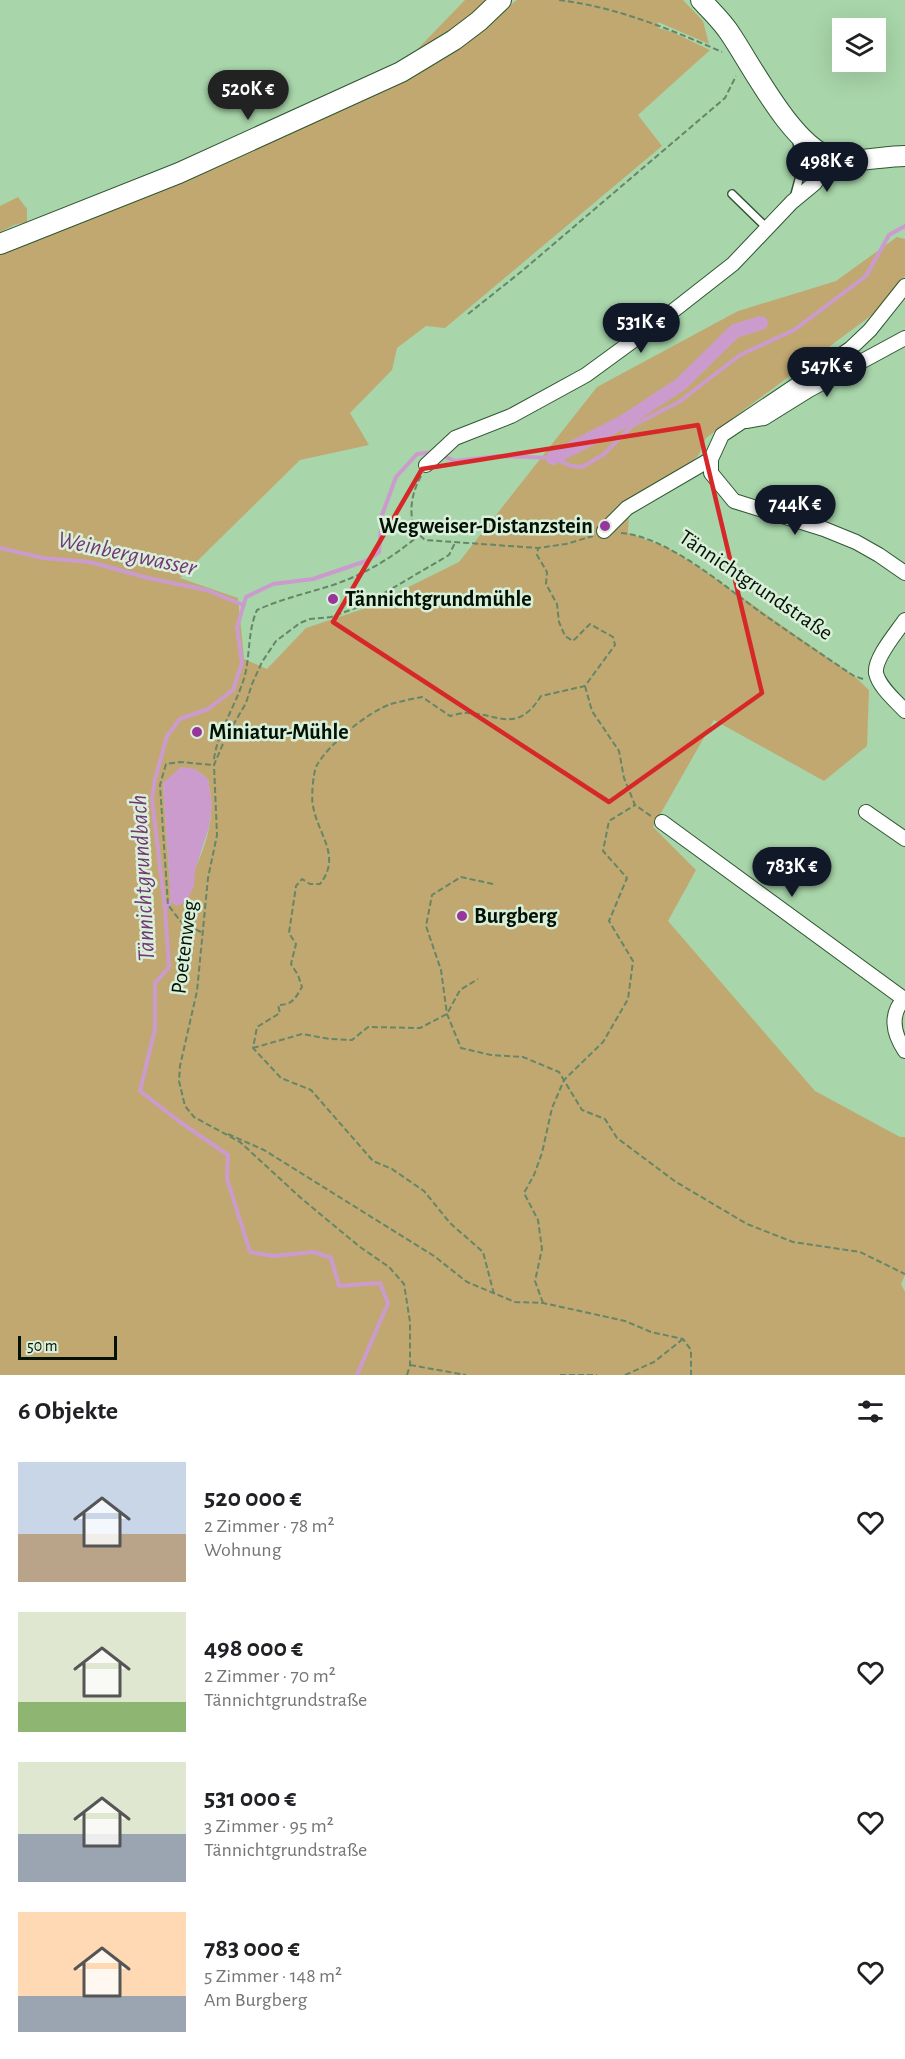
<!DOCTYPE html>
<html lang="de">
<head>
<meta charset="utf-8">
<style>
	body { margin:0; font-family:"Alegreya Sans",sans-serif; background:#f2f2f2; color:#202124; height:100vh; display:flex; flex-direction:column; font-size:22px; white-space:nowrap }
	* { box-sizing:border-box; margin:0 }
	p { font-size:20px; color:#757577 }
	.icon { flex:none; width:33px; height:33px; fill:none; stroke:currentColor; stroke-width:2; stroke-linecap:round; stroke-linejoin:round }
	.map { position:relative; height:1375px; overflow:hidden }
	.sheet { display:flex; flex-direction:column; background:#fff; flex:1 }
	.sheet>* { flex:none }
	.controls { position:absolute; left:832px; top:18px; display:grid; gap:12px }
	.controls a { display:grid; place-items:center; width:54px; height:54px; border-radius:0px; background:#fff; box-shadow:0 6px 24px #0002; font-size:30px }
	.scale { position:absolute; left:18px; bottom:15px; width:99px; box-sizing:border-box; padding-left:6px; border:3px solid #031204; border-top:0; font-size:16px; line-height:21px; white-space:nowrap; color:#031204; -webkit-text-stroke:4px #d9efd9; paint-order:stroke }
	.price { position:absolute; translate:-50% -51px; padding:0 14px; border-radius:21px; background:#111827; color:#fff; font-size:20px; line-height:39px; filter:drop-shadow(0 2px 3px #0008) }
	.price::after { content:''; position:absolute; left:50%; top:36px; width:18px; height:14px; margin-left:-9px; background:inherit; clip-path:polygon(0 0,100% 0,50% 100%) }
	.price.active { background:#222; color:#fff }
	ul { padding:0; list-style:none }
	li { display:flex; align-items:center; gap:18px; height:150px; padding:0 18px }
	li span { display:grid; place-items:center; flex:none; width:168px; height:120px; border-radius:0px; color:#555 }
	li>.icon { margin-inline-start:auto }
	span .icon { width:72px; height:72px; fill:#fffc; stroke-width:1 }
	li b { font-size:26px }
	h2 { display:flex; justify-content:space-between; align-items:center; height:72px; padding:0 18px; font-size:26px }
	.map>svg:first-child { display:block }
</style>
</head>
<body>
<div class="map">
<svg width="905" height="1375" viewBox="0 0 905 1375">
	<rect width="100%" height="100%" fill="#a8d5aa"/>
	<g fill="#c1a871" fill-rule="evenodd">
		<polygon points="465,0 489,0 444,37 407,60"/>
		<path d="M 517,0 L 683,0 L 703,21 L 709,44 L 658,22 L 658,28 L 672,32 L 710,50 L 638,115 L 662,146 L 445,328 L 426,326 L 397,348 L 392,370 L 350,413 L 369,445 L 300,460 L 180,578 L 238,598 L 244,659 L 267,669 L 306,628 L 366,608 L 459,562 L 597,387 L 738,311 L 836,281 L 897,237 L 905,239 L 905,276 L 880,309 L 706,438 L 698,456 L 629,511 L 628,533 L 668,548 L 703,570 L 854,676 L 869,690 L 867,746 L 824,781 L 714,720 L 653,827 L 696,870 L 668,921 L 815,1091 L 900,1137 L 905,1137 L 905,1275 L 901,1284 L 905,1292 L 905,1375 L 0,1375 L 0,251 L 38,239 L 441,61 ZM 195,769 L 208,779 C 209,787 211,795 211,803 C 213,839 192,875 177,906 L 171,901 L 163,783 Z"/>
		<polygon points="18,197 27,209 27,222 14,225 0,232 0,206"/>
	</g>
	<polygon fill="#cc9bcd" points="181,767 195,769 208,779 212,804 209,827 195,870 194,886 186,902 177,906 171,901 163,783"/>
	<g fill="none" stroke-linecap="round" stroke-linejoin="round">
		<g stroke="#cc9bcd" stroke-width="4">
			<polyline points="441,455 455,461 500,456 553,458 571,466 582,467 603,455 632,426 679,402 740,355 794,330 866,276 889,235 905,226"/>
			<polyline points="0,548 43,558 90,562 148,578 207,590 243,605"/>
			<polyline points="166,908 171,901"/>
			<polyline points="357,1375 388,1303 380,1283 339,1286 331,1258 314,1252 273,1256 250,1252 227,1179 228,1155 180,1122 140,1091 155,1029 155,983 169,967 165,909 152,799 155,779 167,736 180,719 208,709 233,690 242,663 237,627 246,597 273,584 313,579 366,561 379,552 382,515 396,477 417,454 434,452"/>
		</g>
		<polyline stroke="#cc9bcd" stroke-width="14" points="553,458 623,422 681,384 735,331 761,323"/>
		<g stroke="#2e5731" stroke-width="10">
			<g id="lane">
				<polyline points="732,194 768,229"/>
				<polyline points="794,198 801,172 797,141"/>
			</g>
		</g>
		<g stroke="#2e5731" stroke-width="16">
			<g id="street">
				<polyline points="905,286 870,330 850,349 722,435 711,459 711,473 734,501 824,529 856,542 879,555 905,573"/>
				<polyline points="746,421 764,418 809,390 905,338"/>
				<polyline points="426,465 455,438 511,416 586,375 664,318 733,264 792,202 815,183 830,158"/>
				<polyline points="604,531 627,508 711,459"/>
				<path d="M 905,620 C 897,632 874,658 876,673 C 879,687 896,701 905,711"/>
				<polyline points="866,812 905,839"/>
				<polyline points="662,822 904,999"/>
				<path d="M 905,998 C 889,1014 893,1033 905,1051"/>
			</g>
		</g>
		<g stroke="#2e5731" stroke-width="22">
			<g id="secondary">
				<path d="M 701,0 C 711,11 723,22 731,35 C 753,68 793,147 832,158 C 855,164 881,156 905,156"/>
				<polyline points="0,244 179,173 401,72 454,40 479,21 501,0"/>
			</g>
		</g>
		<g stroke="#658667" stroke-width="2" stroke-dasharray="6 3" stroke-linecap="butt">
			<path d="M 559,0 C 616,7 670,29 722,52"/>
			<polyline points="468,314 522,271 725,98 736,76"/>
			<path d="M 421,476 C 410,496 405,524 425,540 L 538,548 L 566,544 L 593,536"/>
			<path d="M 621,533 C 669,537 725,587 763,614 C 793,635 824,656 854,676 L 863,679"/>
			<polyline points="585,686 592,711 619,751 624,778 635,805 651,816"/>
			<path d="M 214,759 C 218,730 237,704 245,675 C 250,654 248,630 257,610 C 281,599 308,593 333,585 C 365,574 392,558 418,536"/>
			<polyline points="493,884 461,877 432,895 426,926 441,970 447,1014 461,1048 491,1055 523,1057 559,1072 582,1110 605,1119 617,1138 676,1182 747,1224 793,1242 860,1252 905,1274"/>
			<polyline points="201,932 182,923 168,905 160,785 166,764 180,762 214,765"/>
			<polyline points="253,1048 302,1034 330,1039 352,1040 368,1027 420,1028 447,1014 460,990 478,979"/>
			<polyline points="228,1134 264,1150 434,1256 467,1282 515,1302 543,1303 589,1313 625,1321 651,1332 683,1339 691,1350 691,1375"/>
			<path d="M 494,1294 L 483,1252 L 450,1223 L 424,1191 L 392,1169 L 373,1161 L 311,1090 L 281,1078 L 253,1048 L 257,1027 L 280,1013 L 278,1005 C 292,1005 295,999 302,987 L 298,975 L 291,964 L 296,944 L 289,933 L 296,886 L 302,879 L 310,884 L 320,884 C 342,856 318,835 313,806 C 311,799 313,771 317,765 C 328,745 369,711 391,704 C 401,701 412,699 422,697 L 450,716 C 454,715 460,713 464,713 C 497,712 516,736 541,696 L 585,686 L 615,645 L 613,637 L 590,624 L 573,641 L 565,636 L 559,622 L 557,604 L 546,584 L 547,572 L 537,555 L 538,548"/>
			<polyline points="543,1303 535,1281 542,1249 538,1220 524,1193 534,1175 542,1153 552,1108 564,1080 603,1042 628,999 633,961 609,921 627,878 603,851 609,821 635,805"/>
			<polyline points="410,1365 466,1375"/>
			<polyline points="407,1375 410,1365 410,1322 404,1284 389,1267 360,1247 302,1199 240,1142 194,1117 185,1106 179,1081 180,1066 197,991 208,878 217,835 214,765 225,739 246,703 252,684 262,662 276,641 300,623 310,619 331,617 364,605 449,555 455,543"/>
			<polyline points="560,1375 597,1375"/>
			<polyline points="625,1375 654,1362 683,1339"/>
		</g>
		<use href="#lane" stroke="#fff" stroke-width="7"/>
		<use href="#street" stroke="#fff" stroke-width="14"/>
		<use href="#secondary" stroke="#fff" stroke-width="20"/>
	</g>
	<path fill="none" stroke="#d62828" stroke-width="4.5" stroke-linejoin="round" d="M 698,425 L 762,693 L 609,802 L 333,622 L 422,469 Z"/>
	<g fill="#97359c" stroke="#d9efd9" stroke-width="2">
		<circle cx="605" cy="526" r="6"/>
		<circle cx="333" cy="599" r="6"/>
		<circle cx="197" cy="732" r="6"/>
		<circle cx="462" cy="916" r="6"/>
	</g>
	<g text-anchor="middle" dominant-baseline="central" stroke-width="5" stroke-linejoin="round" paint-order="stroke">
		<g font-size="22" font-weight="bold" fill="#031204" stroke="#d9efd9" text-anchor="start">
			<text x="593" y="526" text-anchor="end">Wegweiser-Distanzstein</text>
			<text x="345" y="599">Tännichtgrundmühle</text>
			<text x="209" y="732">Miniatur-Mühle</text>
			<text x="474" y="916">Burgberg</text>
		</g>
		<g font-size="22" fill="#031204" stroke="#d9efd9">
			<text transform="translate(756 585) rotate(34)">Tännichtgrundstraße</text>
			<text transform="translate(184 947) rotate(-83)">Poetenweg</text>
		</g>
		<g font-size="24" font-style="italic" fill="#733776" stroke="#d9efd9">
			<text transform="translate(127 554) rotate(12)">Weinbergwasser</text>
			<text transform="translate(143 878) rotate(-93)">Tännichtgrundbach</text>
		</g>
	</g>
</svg>
<div class="controls">
<a><svg class="icon" aria-label="layers" viewBox="0 0 24 24"><path d="M12 4l9 5-9 5-9-5zM3 14l9 5 9-5"/></svg></a>
</div>
<div class="scale">50 m</div>
<b class="price active" style="left:248px;top:121px">520K €</b>
<b class="price" style="left:827px;top:193px">498K €</b>
<b class="price" style="left:641px;top:354px">531K €</b>
<b class="price" style="left:827px;top:398px">547K €</b>
<b class="price" style="left:795px;top:536px">744K €</b>
<b class="price" style="left:792px;top:898px">783K €</b>
</div>
<section class="sheet">
<h2>6 Objekte<svg class="icon" aria-label="filters" viewBox="0 0 24 24"><path d="M4 7h16M4 17h16"/><circle cx="9" cy="7" r="2"/><circle cx="15" cy="17" r="2"/></svg></h2>
<ul>
<li><span style="background:linear-gradient(#c9d6e8 60%,#b9a48a 0)"><svg class="icon" aria-label="home" viewBox="0 0 24 24"><path d="M3 11l9-7 9 7M6 9v11h12V9"/></svg></span><div><b>520 000 €</b><p>2 Zimmer · 78 m²</p><p>Wohnung</p></div><svg class="icon" aria-label="heart" viewBox="0 0 24 24"><path d="M12 20l-8-8c-3-5 5-10 8-4 3-6 11-1 8 4z"/></svg></li>
<li><span style="background:linear-gradient(#dfe7d0 75%,#8fb573 0)"><svg class="icon" aria-label="home" viewBox="0 0 24 24"><path d="M3 11l9-7 9 7M6 9v11h12V9"/></svg></span><div><b>498 000 €</b><p>2 Zimmer · 70 m²</p><p>Tännichtgrundstraße</p></div><svg class="icon" aria-label="heart" viewBox="0 0 24 24"><path d="M12 20l-8-8c-3-5 5-10 8-4 3-6 11-1 8 4z"/></svg></li>
<li><span style="background:linear-gradient(#dfe7d0 60%,#9aa5b1 0)"><svg class="icon" aria-label="home" viewBox="0 0 24 24"><path d="M3 11l9-7 9 7M6 9v11h12V9"/></svg></span><div><b>531 000 €</b><p>3 Zimmer · 95 m²</p><p>Tännichtgrundstraße</p></div><svg class="icon" aria-label="heart" viewBox="0 0 24 24"><path d="M12 20l-8-8c-3-5 5-10 8-4 3-6 11-1 8 4z"/></svg></li>
<li><span style="background:linear-gradient(#ffd9b3 70%,#9aa5b1 0)"><svg class="icon" aria-label="home" viewBox="0 0 24 24"><path d="M3 11l9-7 9 7M6 9v11h12V9"/></svg></span><div><b>783 000 €</b><p>5 Zimmer · 148 m²</p><p>Am Burgberg</p></div><svg class="icon" aria-label="heart" viewBox="0 0 24 24"><path d="M12 20l-8-8c-3-5 5-10 8-4 3-6 11-1 8 4z"/></svg></li>
</ul>
</section>
</body>
</html>
